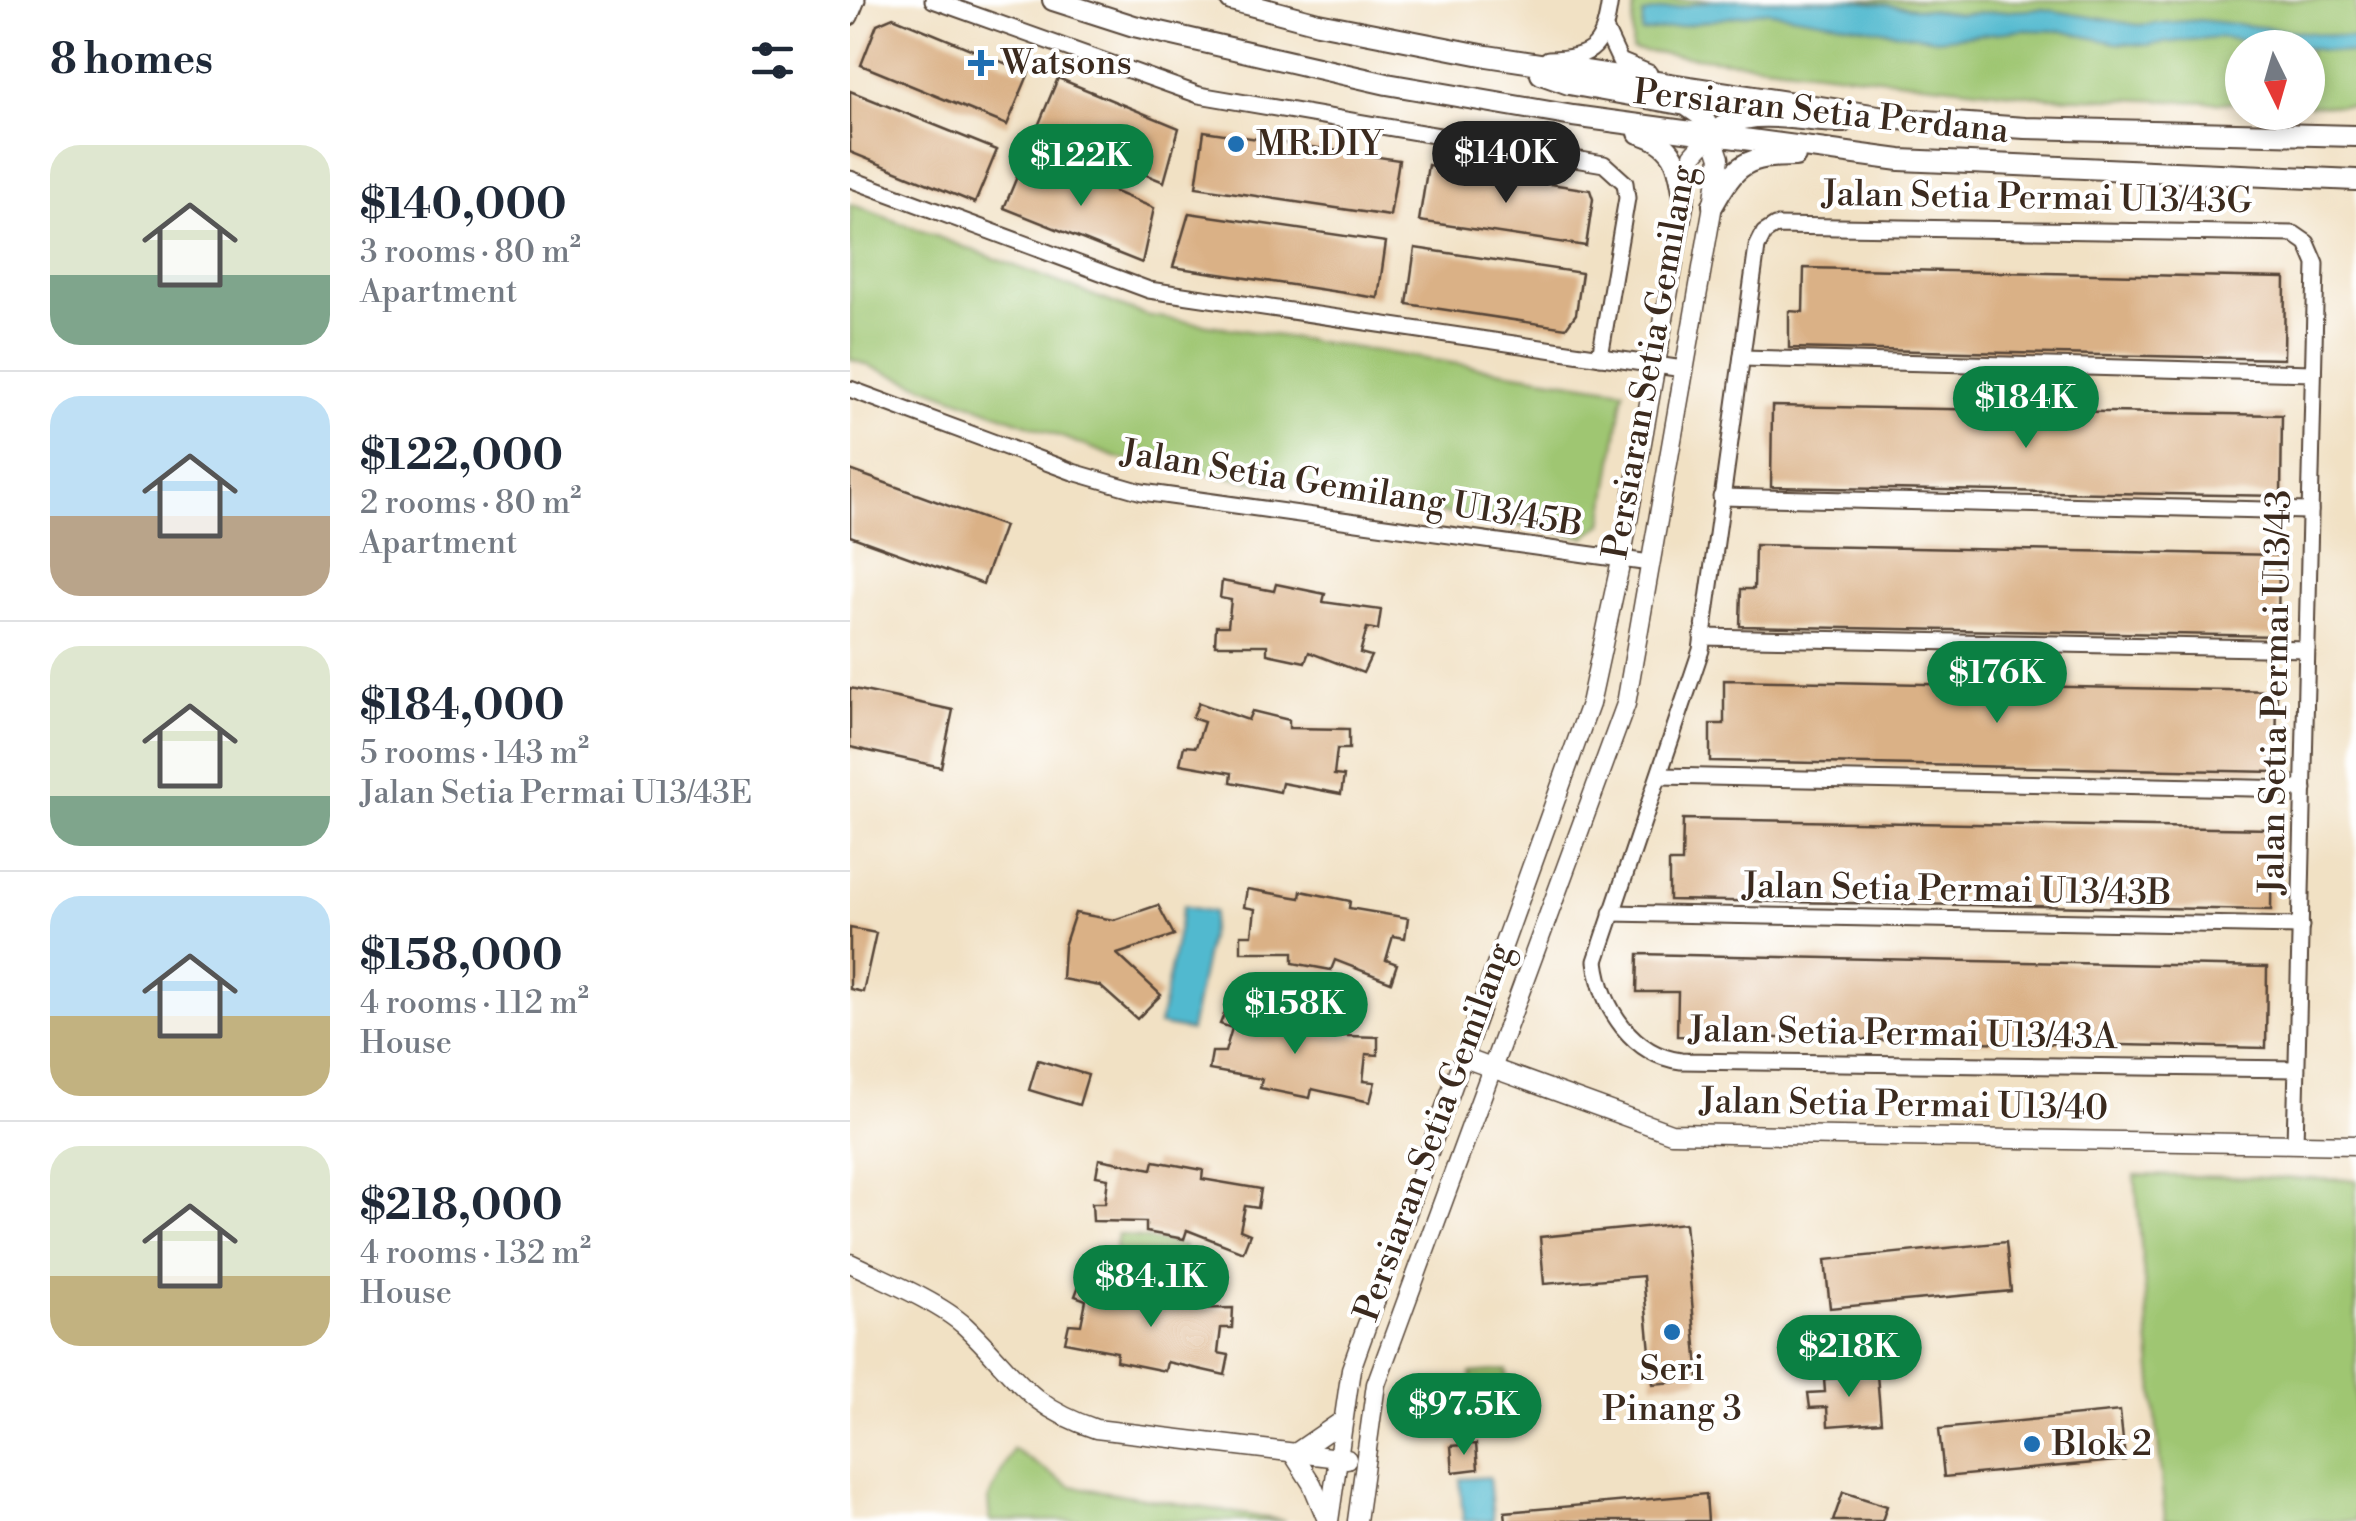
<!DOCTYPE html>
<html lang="en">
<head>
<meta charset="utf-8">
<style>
	body { margin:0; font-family:"Libre Bodoni",serif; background:#f2f2f3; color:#1f2937; height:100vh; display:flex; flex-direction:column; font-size:38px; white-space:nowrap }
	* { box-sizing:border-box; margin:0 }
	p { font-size:32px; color:#747a83 }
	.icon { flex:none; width:55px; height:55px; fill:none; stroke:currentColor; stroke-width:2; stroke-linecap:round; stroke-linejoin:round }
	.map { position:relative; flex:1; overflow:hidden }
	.panel { display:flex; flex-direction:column; background:#fff; width:850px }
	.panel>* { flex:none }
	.needle { width:65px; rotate:175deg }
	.tools { position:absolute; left:1375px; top:30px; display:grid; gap:20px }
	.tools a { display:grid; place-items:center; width:100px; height:100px; border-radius:50%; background:#fff; box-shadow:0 5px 15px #0003; font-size:50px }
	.price { position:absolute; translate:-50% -85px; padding:0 22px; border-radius:35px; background:#0b8043; color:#fff; font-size:32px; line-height:65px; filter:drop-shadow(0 2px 5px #0008) }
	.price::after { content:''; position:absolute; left:50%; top:60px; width:30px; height:22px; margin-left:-15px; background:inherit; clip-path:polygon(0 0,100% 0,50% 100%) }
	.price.on { background:#222; color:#fff }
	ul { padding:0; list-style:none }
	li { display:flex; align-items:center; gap:30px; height:250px; padding:0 50px }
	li+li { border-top:2px solid #e0e1e3 }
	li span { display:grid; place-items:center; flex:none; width:280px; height:200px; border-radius:30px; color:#555 }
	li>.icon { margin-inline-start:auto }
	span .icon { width:120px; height:120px; fill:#fffc; stroke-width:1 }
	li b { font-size:42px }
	h2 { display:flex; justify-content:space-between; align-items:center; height:120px; padding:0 50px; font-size:42px }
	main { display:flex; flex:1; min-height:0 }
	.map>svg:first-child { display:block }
</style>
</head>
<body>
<main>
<section class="panel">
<h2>8 homes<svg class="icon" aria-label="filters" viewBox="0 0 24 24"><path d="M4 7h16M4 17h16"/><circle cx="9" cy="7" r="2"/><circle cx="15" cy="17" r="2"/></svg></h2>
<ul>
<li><span style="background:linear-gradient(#dfe7d0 65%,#7fa58c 0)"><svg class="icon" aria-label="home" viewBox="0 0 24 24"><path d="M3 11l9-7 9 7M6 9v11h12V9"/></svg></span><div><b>$140,000</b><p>3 rooms · 80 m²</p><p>Apartment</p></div></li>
<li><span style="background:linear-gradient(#bfe0f5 60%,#b9a48a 0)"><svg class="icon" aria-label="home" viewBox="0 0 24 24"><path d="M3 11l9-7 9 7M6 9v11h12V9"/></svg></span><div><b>$122,000</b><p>2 rooms · 80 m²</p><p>Apartment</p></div></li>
<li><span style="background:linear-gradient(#dfe7d0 75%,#7fa58c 0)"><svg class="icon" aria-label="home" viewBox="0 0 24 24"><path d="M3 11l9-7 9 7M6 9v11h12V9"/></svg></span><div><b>$184,000</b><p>5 rooms · 143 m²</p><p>Jalan Setia Permai U13/43E</p></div></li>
<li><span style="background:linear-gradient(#bfe0f5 60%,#c2b280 0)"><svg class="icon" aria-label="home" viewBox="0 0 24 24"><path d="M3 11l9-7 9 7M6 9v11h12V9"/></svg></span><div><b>$158,000</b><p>4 rooms · 112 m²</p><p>House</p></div></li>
<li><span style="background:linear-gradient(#dfe7d0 65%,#c2b280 0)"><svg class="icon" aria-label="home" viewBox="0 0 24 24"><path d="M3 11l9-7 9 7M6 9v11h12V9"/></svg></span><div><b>$218,000</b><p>4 rooms · 132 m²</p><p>House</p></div></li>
</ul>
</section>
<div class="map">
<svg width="1506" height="1521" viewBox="0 0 1506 1521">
	<rect width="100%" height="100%" fill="#fff"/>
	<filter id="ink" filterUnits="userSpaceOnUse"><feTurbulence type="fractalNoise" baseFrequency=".01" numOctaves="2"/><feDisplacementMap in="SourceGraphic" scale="20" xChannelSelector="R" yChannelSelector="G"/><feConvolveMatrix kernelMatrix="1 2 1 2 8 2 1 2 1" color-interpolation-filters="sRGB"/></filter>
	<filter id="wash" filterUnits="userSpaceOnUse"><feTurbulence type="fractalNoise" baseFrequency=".0048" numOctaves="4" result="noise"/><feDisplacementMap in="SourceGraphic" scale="40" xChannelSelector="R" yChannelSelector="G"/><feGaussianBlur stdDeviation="2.25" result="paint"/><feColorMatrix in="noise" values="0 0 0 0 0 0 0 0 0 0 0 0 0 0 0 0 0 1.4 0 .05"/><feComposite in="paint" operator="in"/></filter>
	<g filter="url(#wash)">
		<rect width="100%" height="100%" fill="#f1e1c4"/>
		<g fill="#9fc672" stroke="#6d7848" stroke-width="2.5">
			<polygon points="784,0 1506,0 1506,106 1458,105 1458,48 1392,48 1392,103 1197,97 782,50"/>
			<polygon points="0,204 295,315 774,390 753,524 735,537 271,459 0,359"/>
			<polygon points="1285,1175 1506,1180 1506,1521 1315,1521"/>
			<polygon points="268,1234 334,1246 326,1290 260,1278"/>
			<polygon points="656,1370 660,1430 625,1433 621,1373"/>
			<polygon points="163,1449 220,1486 435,1521 140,1521 138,1500"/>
		</g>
		<g fill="#51b9cf" stroke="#467276" stroke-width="2.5">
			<polygon points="865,0 1001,0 1111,14 1193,9 1288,25 1350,20 1506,38 1506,54 1367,37 1296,45 1266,43 1211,31 1175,30 1086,39 915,11 792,33 793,14"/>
			<polygon points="333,906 364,912 340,1031 309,1025"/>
			<polygon points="639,1477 643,1521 613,1521 610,1479"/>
		</g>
		<g id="blocks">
			<g fill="#dab186">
				<polygon points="43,17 179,73 157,125 11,65 27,24"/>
				<polygon points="208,78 329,128 314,182 186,131"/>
				<polygon points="0,91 147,150 125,203 0,152"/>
				<polygon points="354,131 549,160 540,216 346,187"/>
				<polygon points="176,155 304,208 292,263 154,208"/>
				<polygon points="578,165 740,190 743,199 736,246 569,221"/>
				<polygon points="339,213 536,242 528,298 323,267"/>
				<polygon points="565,248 732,273 726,314 716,328 557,304"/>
				<polygon points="954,268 1435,278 1434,359 939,348 939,311 953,312"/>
				<polygon points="922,406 1432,415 1431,496 921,487"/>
				<polygon points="0,470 154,526 133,584 0,536"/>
				<polygon points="905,545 1429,555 1428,636 890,626 891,589 904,589"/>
				<polygon points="372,581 424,591 426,584 475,594 473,602 531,610 528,630 517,628 510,653 521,656 513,673 459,652 455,662 417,654 417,645 365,645 366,626 378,626 381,600 370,598"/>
				<polygon points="874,680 1427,691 1426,772 860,761 860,724 874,724"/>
				<polygon points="0,688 103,710 91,767 0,747"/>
				<polygon points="349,703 398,720 402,711 439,720 439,728 499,729 499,749 487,749 484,775 494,776 491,794 432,783 430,792 381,782 382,773 330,764 334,746 346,747 354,722 342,718"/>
				<polygon points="833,819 1422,829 1421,910 819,900 819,862 832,862"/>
				<polygon points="397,889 450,898 451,891 500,901 499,908 558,918 555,938 543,936 536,960 547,964 541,982 485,960 481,970 443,963 443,952 391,952 391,935 402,935 405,909 394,907"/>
				<polygon points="308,905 324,935 267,954 311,995 287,1019 250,986 212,979 214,946 225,913 264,920"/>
				<polygon points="0,928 26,933 13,992 0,989"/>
				<polygon points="788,954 1417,967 1416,1048 827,1036 828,992 787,992"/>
				<polygon points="377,1007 427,1026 429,1019 467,1026 468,1035 528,1037 528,1055 516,1054 513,1081 525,1082 520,1102 462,1089 460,1098 410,1088 412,1079 359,1070 362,1052 375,1052 382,1028 370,1024"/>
				<polygon points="188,1060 238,1075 229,1105 179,1090"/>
				<polygon points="249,1159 302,1169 304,1161 353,1170 352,1179 411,1189 408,1208 395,1206 390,1230 400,1234 393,1252 337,1230 334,1239 296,1232 296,1222 243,1221 242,1203 255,1203 258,1178 246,1176"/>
				<polygon points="835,1223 849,1380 803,1384 793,1276 694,1284 690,1237"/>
				<polygon points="1156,1242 1161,1291 980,1308 975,1260"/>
				<polygon points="231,1280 282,1299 283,1292 321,1299 322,1309 383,1308 382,1328 371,1328 368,1353 379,1355 375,1375 317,1362 315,1371 266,1361 267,1352 215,1342 219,1324 231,1325 236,1300 225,1296"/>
				<polygon points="1027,1375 1031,1422 978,1426 977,1407 960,1408 958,1393 975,1392 974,1379"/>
				<polygon points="1270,1411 1275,1460 1094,1477 1089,1429"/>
				<polygon points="626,1444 628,1469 603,1472 601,1446"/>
				<polygon points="993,1492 1037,1506 1032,1521 983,1521"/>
				<polygon points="856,1494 858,1521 656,1521 655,1512"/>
			</g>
		</g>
	</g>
	<g filter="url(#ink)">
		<use href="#blocks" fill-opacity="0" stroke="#564537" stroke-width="2.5"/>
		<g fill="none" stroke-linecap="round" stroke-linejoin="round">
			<g stroke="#564537" stroke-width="19">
				<g id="minor">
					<polyline points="83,0 349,95 754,164 775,183 777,198 750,357"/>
					<polyline points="0,17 7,0"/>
					<polyline points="756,31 770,61 799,73"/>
					<path d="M 698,59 C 746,59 754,44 760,0"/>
					<polyline points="0,179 299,290 833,369"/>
					<polyline points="892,358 1463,373"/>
					<polyline points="0,389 223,472 292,492 800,563"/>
					<polyline points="871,497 1460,511"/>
					<polyline points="852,637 1457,649"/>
					<polyline points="811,776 1454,789"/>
					<polyline points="761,913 1451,926"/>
					<path d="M 1445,1144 L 1446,1104 L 1466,264 L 1457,243 L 1444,234 L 925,226 L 914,233 L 907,247 L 851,650 L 746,961 C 752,1009 783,1055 831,1061 L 1447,1069"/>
				</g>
			</g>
			<g stroke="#564537" stroke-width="21">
				<g id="tertiary">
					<polyline points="614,1058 821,1133 1506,1145"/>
					<path d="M 0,1263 C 33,1279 89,1302 115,1326 C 166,1374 174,1405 246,1429 L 497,1459"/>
					<polyline points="443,1454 462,1484 477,1520"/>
					<polyline points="444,1454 492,1421"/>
					<polyline points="479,1521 501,1369 740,704 771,561 843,155 862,134 870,158 863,205 776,704 526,1384 507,1521"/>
				</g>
			</g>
			<g stroke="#564537" stroke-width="24">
				<g id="secondary">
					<polyline points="203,0 284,26 537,84 723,116 1050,160 1506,180"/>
					<polyline points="381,0 468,23 637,56 1048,119 1175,128 1506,136"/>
					<polyline points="691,74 719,84 836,105 852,116 862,134"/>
					<path d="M 789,133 C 825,143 829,163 834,198"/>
					<path d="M 862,134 C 900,103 949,123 994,122"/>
					<path d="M 863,205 C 886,163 897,156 945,156"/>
				</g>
			</g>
			<use href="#minor" stroke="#fff" stroke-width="15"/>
			<use href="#tertiary" stroke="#fff" stroke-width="18"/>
			<use href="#secondary" stroke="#fff" stroke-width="20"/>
		</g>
	</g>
	<g fill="#1f6fb2" stroke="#fff" stroke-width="4">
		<path d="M126 48h10v10h10v10h-10v10h-10v-10h-10v-10h10z"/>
		<circle cx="386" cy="144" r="10"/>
		<circle cx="822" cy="1332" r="10"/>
		<circle cx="1182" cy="1444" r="10"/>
	</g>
	<g text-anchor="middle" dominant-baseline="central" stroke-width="8" stroke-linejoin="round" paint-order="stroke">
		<g font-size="35" fill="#3b2a1e" stroke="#fff" text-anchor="start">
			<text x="151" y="63">Watsons</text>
			<text x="406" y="144">MR.DIY</text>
			<text x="822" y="1369" text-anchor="middle">Seri<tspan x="822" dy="40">Pinang 3</tspan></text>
			<text x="1202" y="1444">Blok 2</text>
		</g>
		<g font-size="35" fill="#3b2a1e" stroke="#fff">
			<text transform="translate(971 112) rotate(6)">Persiaran Setia Perdana</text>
			<text transform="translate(1187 198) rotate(1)">Jalan Setia Permai U13/43G</text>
			<text transform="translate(800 362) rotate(-80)">Persiaran Setia Gemilang</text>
			<text transform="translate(502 489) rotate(9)">Jalan Setia Gemilang U13/45B</text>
			<text transform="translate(1426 692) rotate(-89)">Jalan Setia Permai U13/43</text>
			<text transform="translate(1107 890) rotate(1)">Jalan Setia Permai U13/43B</text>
			<text transform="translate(1053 1034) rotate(1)">Jalan Setia Permai U13/43A</text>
			<text transform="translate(1054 1105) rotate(1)">Jalan Setia Permai U13/40</text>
			<text transform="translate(584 1132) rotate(-70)">Persiaran Setia Gemilang</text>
		</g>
	</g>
</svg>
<div class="tools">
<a><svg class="needle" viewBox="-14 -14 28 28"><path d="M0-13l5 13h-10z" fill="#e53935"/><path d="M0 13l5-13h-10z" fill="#747a83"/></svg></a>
</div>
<b class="price on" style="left:656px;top:206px">$140K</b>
<b class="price" style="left:231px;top:209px">$122K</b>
<b class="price" style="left:1176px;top:451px">$184K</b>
<b class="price" style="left:1147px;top:726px">$176K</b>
<b class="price" style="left:445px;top:1057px">$158K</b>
<b class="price" style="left:301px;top:1330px">$84.1K</b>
<b class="price" style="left:999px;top:1400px">$218K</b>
<b class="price" style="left:614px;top:1458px">$97.5K</b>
</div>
</main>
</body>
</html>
